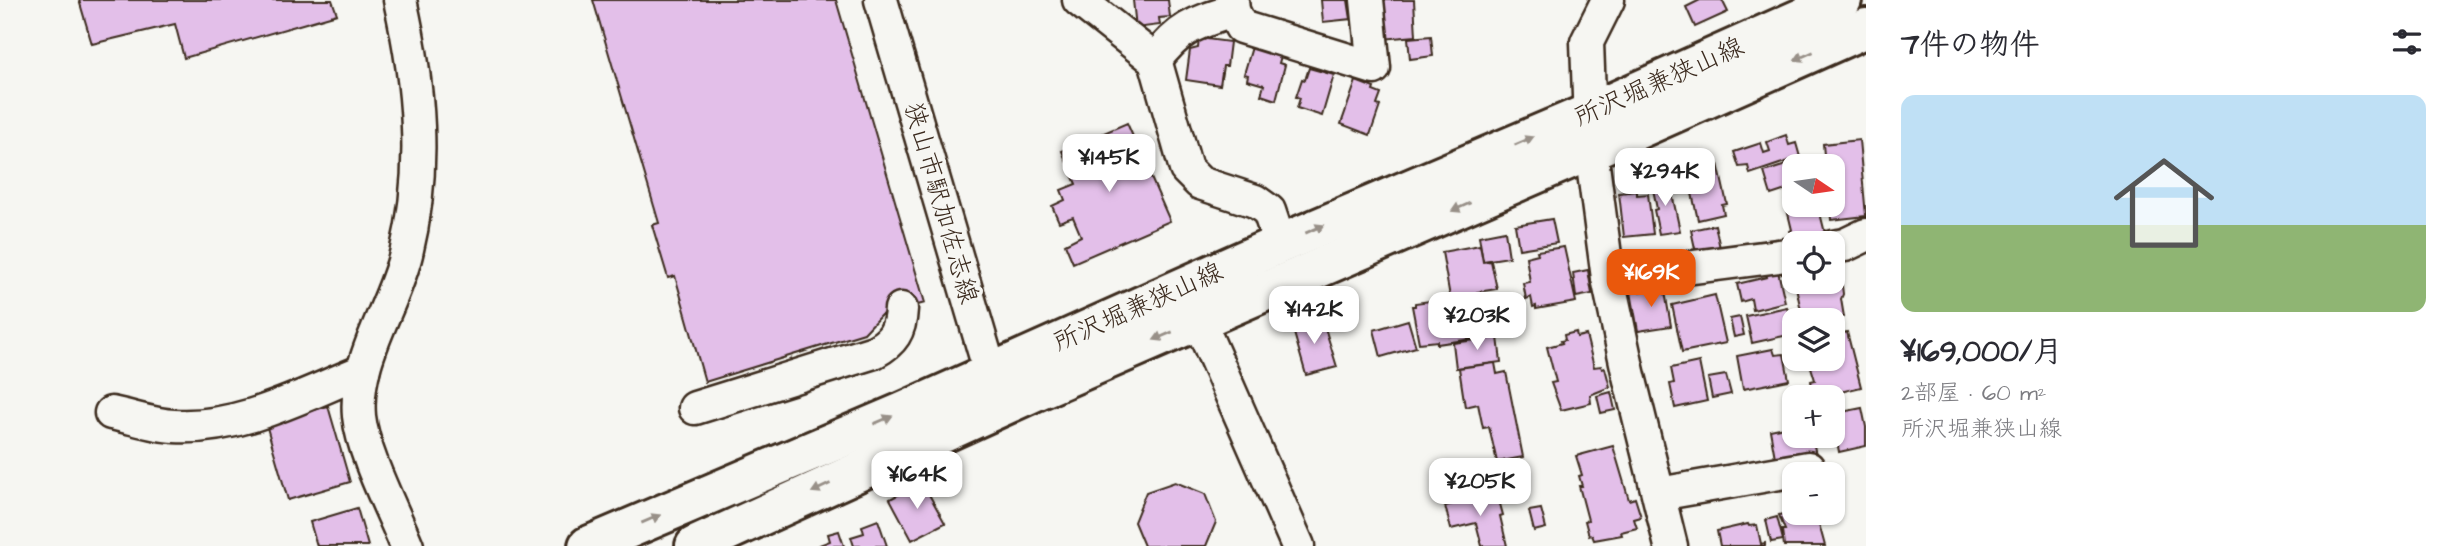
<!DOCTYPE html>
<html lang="ja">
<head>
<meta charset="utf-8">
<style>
	body { margin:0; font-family:"Architects Daughter","Klee One",sans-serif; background:#f7f7f7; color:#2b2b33; height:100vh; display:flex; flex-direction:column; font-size:26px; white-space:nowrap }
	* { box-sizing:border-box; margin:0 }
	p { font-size:23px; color:#7c7c81 }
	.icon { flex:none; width:38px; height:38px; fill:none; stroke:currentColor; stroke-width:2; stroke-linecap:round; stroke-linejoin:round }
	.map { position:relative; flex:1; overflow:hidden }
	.details { display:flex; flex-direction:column; background:#fff; width:595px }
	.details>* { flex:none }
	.needle { width:46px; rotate:103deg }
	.tools { position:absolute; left:1782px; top:154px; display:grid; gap:14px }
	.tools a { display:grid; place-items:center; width:63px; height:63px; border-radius:14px; background:#fff; box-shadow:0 2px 5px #0004; font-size:35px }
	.price { position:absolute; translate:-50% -60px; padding:0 16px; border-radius:14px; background:#fff; color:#222; font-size:23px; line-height:46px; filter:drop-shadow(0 2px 4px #0008) }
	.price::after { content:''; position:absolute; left:50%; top:42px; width:21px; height:16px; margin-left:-10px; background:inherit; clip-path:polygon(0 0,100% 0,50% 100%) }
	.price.selected { background:#ea580c; color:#fff }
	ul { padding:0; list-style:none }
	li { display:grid; align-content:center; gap:14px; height:371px; padding:0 35px }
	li+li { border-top:2px solid #e1e1e2 }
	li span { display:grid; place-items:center; height:217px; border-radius:14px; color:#555 }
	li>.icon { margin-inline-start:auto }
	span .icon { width:126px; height:126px; fill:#fffc; stroke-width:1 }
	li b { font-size:30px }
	h2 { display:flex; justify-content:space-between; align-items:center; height:84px; padding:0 35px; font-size:30px }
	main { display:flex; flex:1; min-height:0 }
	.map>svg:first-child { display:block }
</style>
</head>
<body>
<main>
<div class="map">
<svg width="1866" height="546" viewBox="0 0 1866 546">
	<rect width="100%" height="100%" fill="#f6f6f2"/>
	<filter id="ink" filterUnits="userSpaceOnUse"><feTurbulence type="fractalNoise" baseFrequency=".0143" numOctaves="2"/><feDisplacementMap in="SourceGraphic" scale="14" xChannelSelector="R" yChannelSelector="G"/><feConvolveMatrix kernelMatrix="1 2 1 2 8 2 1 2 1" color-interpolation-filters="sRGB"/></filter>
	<g filter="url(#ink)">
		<g fill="#e3bfe9" stroke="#3b2a1e" stroke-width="2">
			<polygon points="79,0 332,0 337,14 184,58 175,24 92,44"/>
			<polygon points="593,0 836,0 925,303 881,315 864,333 705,382 675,276 668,278 652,225 659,223"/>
			<polygon points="1133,0 1168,0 1170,17 1159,18 1160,25 1136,28"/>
			<polygon points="1321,0 1348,0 1351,19 1323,22"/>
			<polygon points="1379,0 1414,0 1416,36 1382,39"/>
			<polygon points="1722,0 1728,12 1695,27 1686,7 1700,0"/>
			<polygon points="1431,36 1433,56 1410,59 1408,38"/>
			<polygon points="1199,38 1230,42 1227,66 1223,66 1220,85 1186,80 1190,50 1198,48"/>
			<polygon points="1252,47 1281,56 1279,63 1285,65 1276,100 1261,95 1264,85 1247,80 1248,75 1244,74"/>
			<polygon points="1309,68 1334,75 1322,116 1297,108 1300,98 1296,97 1302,79 1305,80"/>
			<polygon points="1356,81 1374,88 1373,91 1381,94 1377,105 1380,106 1370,135 1341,124"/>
			<polygon points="1127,123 1170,221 1073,263 1065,244 1081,236 1073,217 1059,222 1052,206 1065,200 1061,190 1076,184 1062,151"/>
			<polygon points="1786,135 1789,145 1796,143 1800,157 1750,174 1748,166 1739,167 1734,152 1761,143 1764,153 1770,151 1767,142"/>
			<polygon points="1859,140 1866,216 1831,220 1830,205 1832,205 1832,166 1825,166 1823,144"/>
			<polygon points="1802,160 1804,166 1794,166 1794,192 1792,188 1771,195 1764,172"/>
			<polygon points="1718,164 1727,204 1722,205 1724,214 1698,220 1687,171"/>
			<polygon points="1669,180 1680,231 1659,234 1654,210 1657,209 1652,184"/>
			<polygon points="1637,191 1637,195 1648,194 1653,234 1624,237 1619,193"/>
			<polygon points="1794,199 1794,205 1818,205 1825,233 1793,242 1790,231 1792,230 1785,201"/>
			<polygon points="1552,219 1557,243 1519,249 1515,225"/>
			<polygon points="1715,225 1720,248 1696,253 1691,230"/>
			<polygon points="1505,231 1509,257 1483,261 1479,236"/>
			<polygon points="1480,245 1483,262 1491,261 1497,289 1477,292 1477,297 1466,299 1466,296 1450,297 1442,252"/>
			<polygon points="1564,247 1576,302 1536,309 1536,306 1533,307 1531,297 1526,299 1523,283 1530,282 1526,257 1538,254 1537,251"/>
			<polygon points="1832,268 1836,272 1839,287 1842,286 1843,294 1841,299 1844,317 1828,320 1803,320 1796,287 1808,284 1808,282 1832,282"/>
			<polygon points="1588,270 1592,294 1576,297 1573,273"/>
			<polygon points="1778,271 1785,302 1753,310 1751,299 1741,302 1737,284 1767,277 1766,274"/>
			<polygon points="1664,286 1671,326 1638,331 1631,292"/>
			<polygon points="1715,295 1726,343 1682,352 1672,305"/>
			<polygon points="1459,297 1460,299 1463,299 1464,310 1495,306 1499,335 1437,344 1437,341 1419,343 1412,306 1415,306 1415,303"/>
			<polygon points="1787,307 1793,334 1752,343 1746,316"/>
			<polygon points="1317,314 1318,319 1322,318 1337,367 1306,375 1292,326 1307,321 1306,317"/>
			<polygon points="1740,317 1744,335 1734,337 1730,319"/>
			<polygon points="1408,320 1416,347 1381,357 1374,330"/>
			<polygon points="1839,330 1840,334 1847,332 1861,387 1820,397 1820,394 1814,395 1811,381 1815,380 1811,367 1814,366 1813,359 1832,359 1832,332"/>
			<polygon points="1576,332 1577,337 1586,335 1594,367 1601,366 1602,369 1605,368 1610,387 1590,395 1591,403 1561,410 1551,383 1556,382 1547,347 1562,343 1561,341 1565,340 1564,335"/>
			<polygon points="1498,337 1501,362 1456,368 1453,343"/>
			<polygon points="1773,349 1775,355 1784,354 1789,380 1743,389 1737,356"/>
			<polygon points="1699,362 1707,401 1675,408 1670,384 1674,383 1671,368"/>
			<polygon points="1495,363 1497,374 1506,372 1523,457 1497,462 1489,427 1483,428 1478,404 1465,407 1459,368"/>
			<polygon points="1726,375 1731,394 1712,398 1708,378"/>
			<polygon points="1611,392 1615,410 1601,413 1597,396"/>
			<polygon points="328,406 350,482 288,500 266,424"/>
			<polygon points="1862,408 1866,427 1866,446 1839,452 1832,414"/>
			<polygon points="1794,425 1794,436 1812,436 1816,455 1776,463 1770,430"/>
			<polygon points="1613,446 1629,500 1635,498 1641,517 1634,519 1637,528 1621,532 1622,535 1594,540 1592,535 1589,536 1585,521 1588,520 1579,486 1582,486 1579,476 1582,475 1576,456"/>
			<polygon points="1524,466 1529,486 1502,494 1497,474"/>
			<polygon points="922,482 945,523 912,540 890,499"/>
			<polygon points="1175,482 1205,494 1216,522 1206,546 1144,546 1134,522 1146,492"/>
			<polygon points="1497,493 1503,515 1500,516 1507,546 1482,546 1476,523 1451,529 1445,506"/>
			<polygon points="357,508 368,546 317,546 310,522"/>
			<polygon points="1541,509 1546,528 1534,531 1529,511"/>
			<polygon points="1794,511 1816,513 1825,546 1784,546 1782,530 1785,530 1779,515"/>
			<polygon points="1777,517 1783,540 1771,542 1766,520"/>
			<polygon points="878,520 887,546 854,546 851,537 864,533 862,526"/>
			<polygon points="1748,524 1749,526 1757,525 1761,544 1765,543 1765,546 1720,546 1717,531"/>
			<polygon points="839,531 844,546 817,546 830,541 828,534"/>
		</g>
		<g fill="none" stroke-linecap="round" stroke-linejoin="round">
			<g stroke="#3b2a1e" stroke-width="37">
				<g id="minor">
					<path d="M 400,0 C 419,84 427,169 406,254 C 393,308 354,358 359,416 C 363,454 392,509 407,546"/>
					<polyline points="881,0 997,395"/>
					<polyline points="1079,0 1155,60 1186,169 1200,183 1255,201 1269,211 1280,244"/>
					<polyline points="1232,0 1233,11 1241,27 1374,68 1367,0"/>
					<polyline points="1608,0 1587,42 1591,150 1608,278 1628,372 1671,546"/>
					<path d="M 1155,60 C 1180,27 1195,23 1233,11"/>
					<polyline points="1832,247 1845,245 1866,235"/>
					<polyline points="1608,278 1794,254"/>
					<polyline points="1199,321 1298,546"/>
					<path d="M 695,408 L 874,352 C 893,342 900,331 901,309"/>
					<path d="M 111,413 C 132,417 153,425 174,426 C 240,430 303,395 363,371"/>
					<polyline points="1659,494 1808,468"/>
				</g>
			</g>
			<g stroke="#3b2a1e" stroke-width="44">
				<g id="major">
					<polyline points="588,546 903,412 1280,244 1589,113 1842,0"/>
					<polyline points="695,546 1038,390 1591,150 1866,28"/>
				</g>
			</g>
			<use href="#minor" stroke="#f6f6f2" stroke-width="32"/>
			<use href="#major" stroke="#f6f6f2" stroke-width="38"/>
		</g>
		<defs><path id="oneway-solid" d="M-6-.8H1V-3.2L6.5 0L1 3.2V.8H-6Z" transform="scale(1.75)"/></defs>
		<g fill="#989088">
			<use href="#oneway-solid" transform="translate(1804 56) rotate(156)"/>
			<use href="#oneway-solid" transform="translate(1524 141) rotate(-23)"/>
			<use href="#oneway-solid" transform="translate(1461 207) rotate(156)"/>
			<use href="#oneway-solid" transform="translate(1315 229) rotate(-23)"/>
			<use href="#oneway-solid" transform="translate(1163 336) rotate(157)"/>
			<use href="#oneway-solid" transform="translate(883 420) rotate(-23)"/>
			<use href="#oneway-solid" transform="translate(821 488) rotate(155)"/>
			<use href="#oneway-solid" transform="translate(651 519) rotate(-23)"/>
		</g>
	</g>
	<g text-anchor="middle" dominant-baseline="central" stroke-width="7" stroke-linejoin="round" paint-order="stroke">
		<g font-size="26" fill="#3b2a1e" stroke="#f6f6f2">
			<text transform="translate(1659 82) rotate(-24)">所沢堀兼狭山線</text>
			<text transform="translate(941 203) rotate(74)">狭山市駅加佐志線</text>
			<text transform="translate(1138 307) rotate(-24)">所沢堀兼狭山線</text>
		</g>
	</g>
</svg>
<div class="tools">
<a><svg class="needle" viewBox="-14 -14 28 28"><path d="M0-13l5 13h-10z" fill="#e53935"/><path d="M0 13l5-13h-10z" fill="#7c7c81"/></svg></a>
<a><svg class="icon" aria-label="locate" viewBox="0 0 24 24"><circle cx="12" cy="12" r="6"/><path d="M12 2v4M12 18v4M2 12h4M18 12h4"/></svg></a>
<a><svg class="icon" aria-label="layers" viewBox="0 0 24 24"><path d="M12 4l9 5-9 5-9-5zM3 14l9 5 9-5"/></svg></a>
<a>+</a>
<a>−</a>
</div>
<b class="price" style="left:1109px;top:194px">¥145K</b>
<b class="price" style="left:1665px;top:208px">¥294K</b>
<b class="price selected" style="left:1651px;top:309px">¥169K</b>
<b class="price" style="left:1314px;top:346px">¥142K</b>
<b class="price" style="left:1477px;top:352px">¥203K</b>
<b class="price" style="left:917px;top:511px">¥164K</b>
<b class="price" style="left:1480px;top:518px">¥205K</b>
</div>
<section class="details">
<h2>7件の物件<svg class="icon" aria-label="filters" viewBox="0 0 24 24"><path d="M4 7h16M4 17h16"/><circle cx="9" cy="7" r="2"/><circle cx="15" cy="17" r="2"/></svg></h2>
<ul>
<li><span style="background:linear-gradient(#bfe0f5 60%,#8fb573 0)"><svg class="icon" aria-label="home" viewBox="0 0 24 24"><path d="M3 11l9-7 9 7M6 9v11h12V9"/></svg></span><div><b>¥169,000/月</b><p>2部屋 · 60 m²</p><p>所沢堀兼狭山線</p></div></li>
</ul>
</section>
</main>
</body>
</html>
